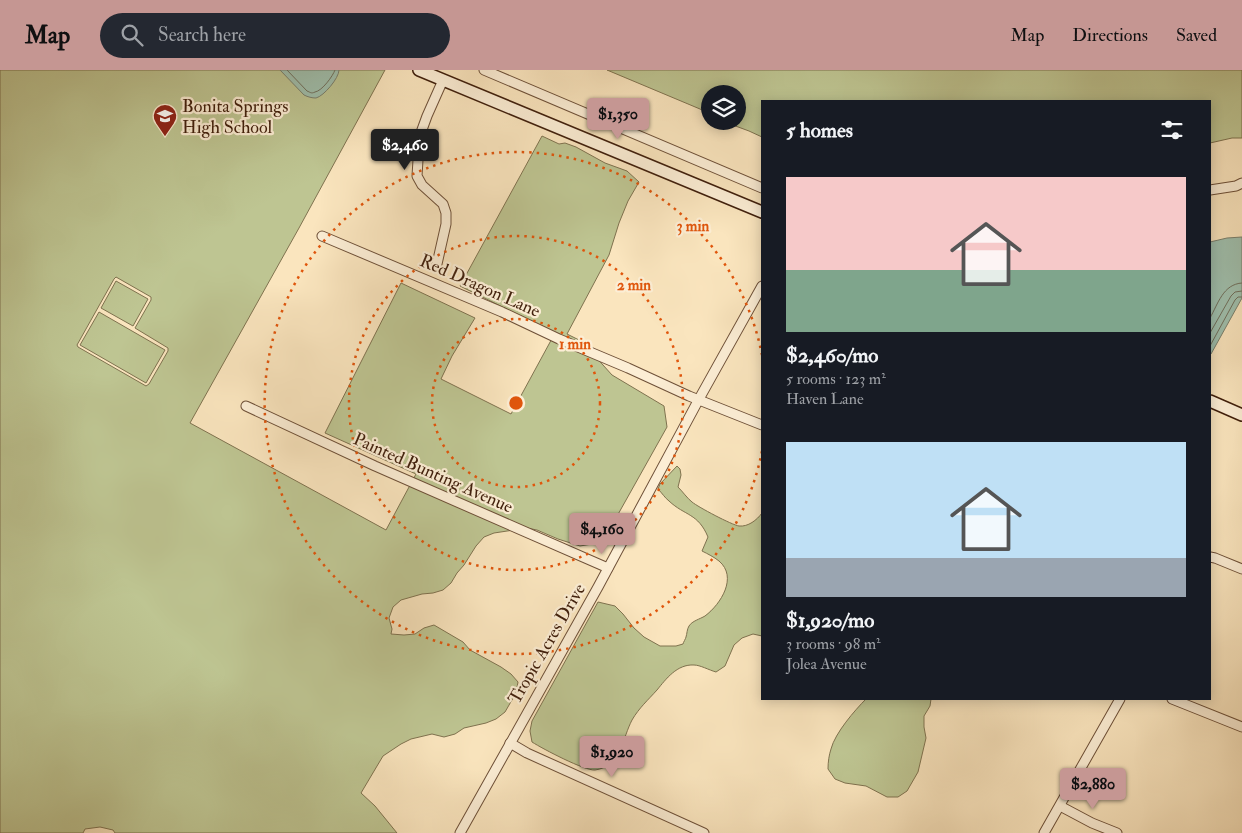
<!DOCTYPE html>
<html lang="en">
<head>
<meta charset="utf-8">
<style>
	body { margin:0; font-family:"IM FELL Double Pica",serif; background:#242831; color:#f1f3f6; height:100vh; display:flex; flex-direction:column; font-size:19px; white-space:nowrap }
	* { box-sizing:border-box; margin:0 }
	p { font-size:16px; color:#9ea1a6 }
	.icon { flex:none; width:28px; height:28px; fill:none; stroke:currentColor; stroke-width:2; stroke-linecap:round; stroke-linejoin:round }
	.map { position:relative; flex:1; overflow:hidden }
	.drawer { position:absolute; left:761px; top:30px; width:450px; height:600px; display:flex; flex-direction:column; background:#171b24; border-radius:0px; box-shadow:0 2px 12px #0003 }
	.drawer>* { flex:none }
	.fabs { position:absolute; left:701px; top:15px; display:grid; gap:10px }
	.fabs a { display:grid; place-items:center; width:45px; height:45px; border-radius:50%; background:#171b24; box-shadow:0 2px 12px #0003; font-size:25px }
	.price { position:absolute; translate:-50% -42px; padding:0 11px; border-radius:5px; background:#c59692; color:#111; font-size:16px; line-height:32px; filter:drop-shadow(0 1px 2px #0008) }
	.price::after { content:''; position:absolute; left:50%; top:30px; width:15px; height:11px; margin-left:-8px; background:inherit; clip-path:polygon(0 0,100% 0,50% 100%) }
	.price.on { background:#222; color:#fff }
	ul { padding:0; list-style:none }
	li { display:grid; align-content:center; gap:10px; height:265px; padding:0 25px }
	li span { display:grid; place-items:center; height:155px; border-radius:0px; color:#555 }
	li>.icon { margin-inline-start:auto }
	span .icon { width:90px; height:90px; fill:#fffc; stroke-width:1 }
	li b { font-size:21px }
	h2 { display:flex; justify-content:space-between; align-items:center; height:60px; padding:0 25px; font-size:21px }
	header { display:flex; align-items:center; gap:30px; box-sizing:border-box; height:70px; padding:0 25px; background:#c59692; color:#111 }
	header strong { font-size:24px }
	nav { display:flex; gap:28px; margin-inline-start:auto; font-size:18px }
	.search { width:350px; height:45px; background:#242831; display:flex; align-items:center; gap:12px; box-sizing:border-box; padding:0 18px; border-radius:28px; color:#9ea1a6; font-size:19px }
	.map>svg:first-child { display:block }
</style>
</head>
<body>
<header>
<strong>Map</strong>
<div class="search"><svg class="icon" aria-label="search" viewBox="0 0 24 24"><circle cx="10" cy="10" r="6"/><path d="M15 15l6 6"/></svg>Search here</div>
<nav><a>Map</a><a>Directions</a><a>Saved</a></nav>
</header>
<div class="map">
<svg width="1242" height="763" viewBox="0 0 1242 763">
	<rect width="100%" height="100%" fill="#fae5be"/>
	<filter id="stains"><feTurbulence type="fractalNoise" baseFrequency=".004" numOctaves="4"/><feColorMatrix values="0 0 0 0 .2 0 0 0 0 .09 0 0 0 0 .02 0 0 0 .5 -.17"/></filter>
	<radialGradient id="worn" r=".72"><stop offset=".6" stop-color="#630" stop-opacity="0"/><stop offset="1" stop-color="#630" stop-opacity=".3"/></radialGradient>
	<g fill="#bec592" stroke="#7f724f" fill-rule="evenodd">
		<path d="M 0,0 L 385,0 L 299,158 L 190,353 L 386,460 L 416,404 L 325,363 L 401,213 L 475,248 L 452,286 L 441,309 L 511,344 L 555,263 L 460,216 L 542,66 L 559,74 L 565,73 L 576,77 L 605,93 L 627,101 L 639,112 L 628,131 L 619,153 L 609,185 L 567,264 L 589,275 L 594,285 L 612,305 L 664,336 L 667,357 L 607,464 L 592,474 L 580,476 L 558,469 L 537,460 L 527,458 L 494,463 L 484,467 L 476,476 L 464,495 L 457,503 L 451,513 L 443,520 L 433,523 L 422,524 L 401,530 L 393,537 L 389,548 L 392,559 L 391,564 L 404,565 L 415,564 L 424,558 L 434,555 L 463,572 L 470,580 L 501,597 L 511,604 L 518,612 L 516,623 L 505,642 L 496,649 L 486,653 L 464,658 L 455,664 L 444,667 L 432,664 L 411,669 L 401,674 L 383,686 L 361,723 L 375,736 L 397,763 L 115,763 L 113,760 L 100,757 L 85,759 L 83,763 L 0,763 ZM 116,207 L 151,227 L 151,230 L 135,258 L 168,278 L 168,281 L 149,314 L 146,316 L 78,277 L 77,275 L 114,209 Z"/>
		<polygon points="607,0 1242,0 1242,68 1232,68 1210,73 1210,31 762,31 762,67 749,61 722,51 738,51 738,24 710,24 710,44 700,39"/>
		<polygon points="116,211 148,229 133,256 101,238"/>
		<polygon points="99,242 165,280 146,313 80,275"/>
		<path d="M 677,396 L 680,399 L 681,405 L 678,417 C 683,422 687,428 692,432 C 698,437 732,455 739,456 C 748,457 757,450 762,443 L 762,566 L 753,564 L 742,568 L 734,575 L 725,596 L 716,602 C 709,600 700,595 694,595 C 677,594 666,609 657,620 C 648,630 639,638 632,650 C 623,667 620,697 595,700 C 585,701 543,679 532,672 L 530,661 L 532,651 L 598,532 L 615,536 L 623,544 L 634,558 L 644,567 L 660,576 L 676,576 L 683,574 C 683,573 686,568 686,567 C 687,564 687,559 689,556 C 692,551 700,549 705,546 C 721,534 738,507 719,491 C 714,487 708,484 702,481 L 708,467 C 698,443 685,446 669,431 C 665,428 662,423 658,419 L 660,414 Z"/>
		<path d="M 866,629 L 931,629 L 930,636 L 924,646 L 924,657 L 926,668 L 918,702 L 907,721 L 898,727 L 887,727 L 866,716 L 845,713 L 835,709 L 828,699 C 828,692 829,685 831,679 C 835,663 855,640 866,629 Z"/>
	</g>
	<g fill="#9fbfad" stroke="#797f6d">
		<path d="M 280,0 L 339,0 C 339,8 324,26 316,28 C 312,28 308,27 304,25 Z"/>
		<polygon points="1242,167 1242,228 1211,284 1210,285 1210,172 1227,168"/>
	</g>
	<g fill="none" stroke-linecap="round" stroke-linejoin="round">
		<g stroke="#706f5c" stroke-width="1">
			<path d="M 287,0 L 307,21 C 310,22 311,24 315,22 C 322,21 333,6 335,0"/>
			<path d="M 1210,248 C 1218,234 1223,214 1242,213"/>
			<polyline points="1210,263 1231,226 1235,222 1242,221"/>
			<polyline points="1210,276 1235,230 1238,227 1242,227"/>
		</g>
		<g stroke="#6e5038" stroke-width="11">
			<g id="street">
				<polyline points="484,0 762,118"/>
				<polyline points="1210,120 1236,116 1242,113"/>
				<polyline points="322,166 502,242 559,269 628,298 689,326 762,355"/>
				<polyline points="437,194 446,154 446,143 443,134 422,115 417,106 418,90 415,79 427,46 443,10"/>
				<polyline points="246,336 375,396 608,498"/>
				<polyline points="1210,487 1215,488 1242,499"/>
				<polyline points="1172,629 1242,657"/>
				<polyline points="510,673 527,683 704,763"/>
				<polyline points="1060,736 1092,753 1117,763"/>
				<polyline points="460,763 598,517 699,329 762,216"/>
				<polyline points="1044,763 1120,629"/>
			</g>
		</g>
		<g stroke="#401f0c" stroke-width="14">
			<g id="secondary">
				<polyline points="419,0 762,142"/>
				<polyline points="1210,331 1242,345"/>
			</g>
		</g>
		<use href="#street" stroke="#fceed5" stroke-width="9"/>
		<use href="#secondary" stroke="#fceed5" stroke-width="11"/>
	</g>
	<g fill="none" stroke="#e0560c" stroke-width="2.5" stroke-dasharray="2.5 5">
		<circle cx="516" cy="333" r="84"/>
		<circle cx="516" cy="333" r="167"/>
		<path d="M762 381A251 251 0 1 1 762 285"/>
	</g>
	<defs>
		<g id="school-pin" transform="scale(1.25)"><path d="M0 17L-7.5 6A9.5 9.5 0 1 1 7.5 6Z" fill="#8f2418" stroke="#fceed5"/><path d="M0-5L7-2L0 1L-7-2ZM-4 1L0 2.5L4 1V4Q0 6-4 4Z" fill="#fff"/></g>
	</defs>
	<g fill-rule="evenodd">
		<use href="#school-pin" x="165" y="46"/>
	</g>
	<g text-anchor="middle" dominant-baseline="central" stroke-width="4.5" stroke-linejoin="round" paint-order="stroke">
		<g font-size="18" fill="#401f0c" stroke="#fceed5" text-anchor="start">
			<text x="182" y="36">Bonita Springs<tspan x="182" dy="21">High School</tspan></text>
		</g>
		<g font-size="18" fill="#401f0c" stroke="#fceed5">
			<text transform="translate(480 216) rotate(24)">Red Dragon Lane</text>
			<text transform="translate(433 403) rotate(24)">Painted Bunting Avenue</text>
			<text transform="translate(547 574) rotate(-60)">Tropic Acres Drive</text>
		</g>
	</g>
	<circle cx="516" cy="333" r="8" fill="#e0560c" stroke="#fceed5" stroke-width="2.5"/>
	<g font-size="15" text-anchor="middle" font-weight="bold" fill="#e0560c" stroke="#fceed5" stroke-width="4.5" stroke-linejoin="round" paint-order="stroke">
		<text x="693" y="161">3 min</text>
		<text x="634" y="220">2 min</text>
		<text x="575" y="279">1 min</text>
	</g>
	<rect width="100%" height="100%" filter="url(#stains)"/>
	<rect width="100%" height="100%" fill="url(#worn)"/>
</svg>
<div class="fabs">
<a><svg class="icon" aria-label="layers" viewBox="0 0 24 24"><path d="M12 4l9 5-9 5-9-5zM3 14l9 5 9-5"/></svg></a>
</div>
<b class="price" style="left:618px;top:70px">$1,350</b>
<b class="price on" style="left:405px;top:101px">$2,460</b>
<b class="price" style="left:602px;top:485px">$4,160</b>
<b class="price" style="left:612px;top:708px">$1,920</b>
<b class="price" style="left:1093px;top:740px">$2,880</b>
<section class="drawer">
<h2>5 homes<svg class="icon" aria-label="filters" viewBox="0 0 24 24"><path d="M4 7h16M4 17h16"/><circle cx="9" cy="7" r="2"/><circle cx="15" cy="17" r="2"/></svg></h2>
<ul>
<li><span style="background:linear-gradient(#f6c9c9 60%,#7fa58c 0)"><svg class="icon" aria-label="home" viewBox="0 0 24 24"><path d="M3 11l9-7 9 7M6 9v11h12V9"/></svg></span><div><b>$2,460/mo</b><p>5 rooms · 123 m²</p><p>Haven Lane</p></div></li>
<li><span style="background:linear-gradient(#bfe0f5 75%,#9aa5b1 0)"><svg class="icon" aria-label="home" viewBox="0 0 24 24"><path d="M3 11l9-7 9 7M6 9v11h12V9"/></svg></span><div><b>$1,920/mo</b><p>3 rooms · 98 m²</p><p>Jolea Avenue</p></div></li>
</ul>
</section>
</div>
</body>
</html>
